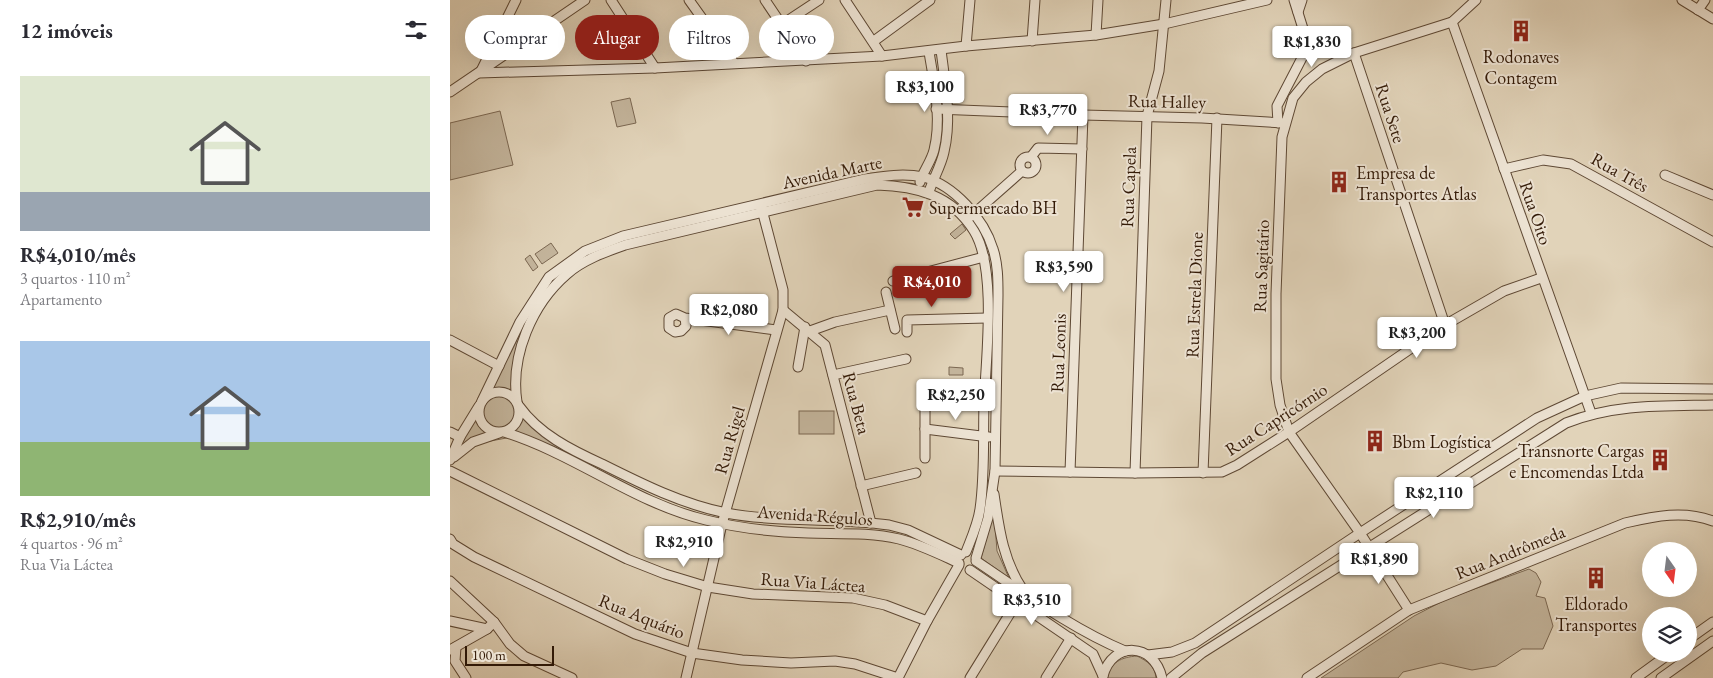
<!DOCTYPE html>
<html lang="pt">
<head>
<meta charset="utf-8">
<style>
	body { margin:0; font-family:"EB Garamond",serif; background:#f7f7f7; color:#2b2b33; height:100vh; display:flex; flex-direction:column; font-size:19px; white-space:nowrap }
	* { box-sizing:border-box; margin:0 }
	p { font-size:16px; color:#7c7c81 }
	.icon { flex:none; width:28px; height:28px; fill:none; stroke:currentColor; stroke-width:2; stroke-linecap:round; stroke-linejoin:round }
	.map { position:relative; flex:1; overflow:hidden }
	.sheet { display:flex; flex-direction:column; background:#fff; width:450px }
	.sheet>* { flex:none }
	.guide { position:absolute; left:15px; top:15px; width:475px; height:45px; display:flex; gap:10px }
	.needle { width:32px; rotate:166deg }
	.buttons { position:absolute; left:1192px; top:542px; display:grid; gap:10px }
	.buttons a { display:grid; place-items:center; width:55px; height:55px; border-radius:50%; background:#fff; box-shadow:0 5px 20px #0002; font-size:25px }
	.scale { position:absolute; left:15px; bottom:12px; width:89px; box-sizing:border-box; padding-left:5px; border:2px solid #331a07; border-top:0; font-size:14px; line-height:18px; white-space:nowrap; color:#331a07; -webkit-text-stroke:4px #ece2d2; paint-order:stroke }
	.price { position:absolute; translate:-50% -42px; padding:0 11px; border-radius:5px; background:#fff; color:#222; font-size:16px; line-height:32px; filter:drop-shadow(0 1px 2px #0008) }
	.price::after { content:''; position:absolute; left:50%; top:30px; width:15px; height:11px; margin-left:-8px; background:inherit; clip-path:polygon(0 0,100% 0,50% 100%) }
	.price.active { background:#8f2418; color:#fff }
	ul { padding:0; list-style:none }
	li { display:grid; align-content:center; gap:10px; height:265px; padding:0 20px }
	li span { display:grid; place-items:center; height:155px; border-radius:0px; color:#555 }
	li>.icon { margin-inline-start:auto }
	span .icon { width:90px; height:90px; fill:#fffc; stroke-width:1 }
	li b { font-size:21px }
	h2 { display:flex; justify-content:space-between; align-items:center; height:60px; padding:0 20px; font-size:21px }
	.chip { padding:0 18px; border-radius:22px; background:#fff; box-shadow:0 5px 20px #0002; font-size:18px; line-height:45px }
	.chip.active { background:#8f2418; color:#fff }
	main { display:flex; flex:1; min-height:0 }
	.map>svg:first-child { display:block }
</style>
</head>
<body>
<main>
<section class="sheet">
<h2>12 imóveis<svg class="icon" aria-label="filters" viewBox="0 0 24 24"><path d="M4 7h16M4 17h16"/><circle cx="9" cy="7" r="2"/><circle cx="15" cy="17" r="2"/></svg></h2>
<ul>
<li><span style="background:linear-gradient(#dfe7d0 75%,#9aa5b1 0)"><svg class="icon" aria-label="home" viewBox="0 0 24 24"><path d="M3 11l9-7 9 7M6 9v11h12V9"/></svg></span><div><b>R$4,010/mês</b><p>3 quartos · 110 m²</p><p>Apartamento</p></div></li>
<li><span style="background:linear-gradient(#a9c7e8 65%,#8fb573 0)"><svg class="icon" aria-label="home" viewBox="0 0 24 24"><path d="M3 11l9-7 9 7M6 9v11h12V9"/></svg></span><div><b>R$2,910/mês</b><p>4 quartos · 96 m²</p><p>Rua Via Láctea</p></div></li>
</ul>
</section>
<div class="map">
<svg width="1263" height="678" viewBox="0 0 1263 678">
	<rect width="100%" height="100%" fill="#e1d3b9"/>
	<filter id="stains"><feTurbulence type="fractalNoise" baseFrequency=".004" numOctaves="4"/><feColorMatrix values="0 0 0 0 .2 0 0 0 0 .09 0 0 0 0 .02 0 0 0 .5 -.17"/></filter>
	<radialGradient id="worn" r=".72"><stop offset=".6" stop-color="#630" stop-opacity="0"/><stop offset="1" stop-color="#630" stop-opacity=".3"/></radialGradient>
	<g fill="#c3b49b" stroke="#7b6751">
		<polygon points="180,98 186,123 167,127 161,102"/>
		<polygon points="50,111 63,165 0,180 0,123"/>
		<polygon points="512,224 516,230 505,239 500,234"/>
		<polygon points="101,243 108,253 92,264 85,254"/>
		<polygon points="80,255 88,267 83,271 75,259"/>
		<path d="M 69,335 C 68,356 64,384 73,404 C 82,425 110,442 127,457 L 62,437 L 8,447 Z"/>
		<polygon points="499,367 513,368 513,375 499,375"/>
		<rect x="349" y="411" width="35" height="23"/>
		<polygon points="544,512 547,551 559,578 531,558"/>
		<polygon points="1079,569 1086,573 1091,582 1086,596 1095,598 1103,626 1093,649 1072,649 1046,666 1022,670 991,663 953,672 948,678 871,678 964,616 997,599"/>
		<path d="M 687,656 C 697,661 705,666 706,678 L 657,678 C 660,662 672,657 687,656 Z"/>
	</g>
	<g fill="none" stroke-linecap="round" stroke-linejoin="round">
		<g stroke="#5e4834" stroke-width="11">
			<g id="minor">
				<polyline points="161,0 205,68"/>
				<polyline points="239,0 284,63"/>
				<polyline points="315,0 356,61"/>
				<polyline points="395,0 432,56"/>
				<polyline points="1232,0 1263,19"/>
				<polyline points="1248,10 1255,0"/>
				<polyline points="848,12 852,0"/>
				<polyline points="1002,22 1141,413"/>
				<polyline points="331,25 369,0"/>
				<polyline points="646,35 648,0"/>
				<polyline points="424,41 480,0"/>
				<polyline points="582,41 585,0"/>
				<polyline points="516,46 520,0"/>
				<polyline points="904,53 995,325"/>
				<polyline points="31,71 66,0"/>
				<polyline points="29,73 205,68 432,56 516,46 646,35 714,24 817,0"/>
				<polyline points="0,92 135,0"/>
				<polyline points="486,109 633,115 752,118 834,123"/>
				<polyline points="828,123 827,106 854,54 855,35 844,0"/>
				<circle cx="578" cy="165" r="8"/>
				<polyline points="581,157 588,148 632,149"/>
				<polyline points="1054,169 1093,160 1121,164 1263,242"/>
				<polyline points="1215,175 1263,195"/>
				<path d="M 470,182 C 473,171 481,162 484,150 C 492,118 484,83 479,52"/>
				<path d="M 479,192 C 483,179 491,166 494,152 C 502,119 495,83 491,50"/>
				<polyline points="520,217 572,171"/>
				<polyline points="443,281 534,257"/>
				<polyline points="436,292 445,329"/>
				<polyline points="333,310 375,345 421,523"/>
				<polyline points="235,318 236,326 231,331 225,332 219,328 219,318 226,314 235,318 326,330"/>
				<polyline points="360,331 385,322 440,310"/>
				<polyline points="457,332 457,320 537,318"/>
				<polyline points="0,340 49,366"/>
				<polyline points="348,367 355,327"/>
				<polyline points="383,375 456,359"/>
				<circle cx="49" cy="412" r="20"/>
				<path d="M 32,401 L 70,322 L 99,277 L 135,251 L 173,236 L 415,179 C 434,176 454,173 473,177 C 504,185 534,219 543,249 C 548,264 548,280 548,295 L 545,471 L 538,518 L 526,558"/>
				<path d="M 67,402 C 60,356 82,304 117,274 C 133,260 155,252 175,245 L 427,185 C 466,186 502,195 524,231 C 547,268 536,359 534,403 C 533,438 535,474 530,509 C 528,524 521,539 516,552"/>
				<path d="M 69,406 C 89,434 121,450 152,464 C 192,484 232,504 276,513 C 329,523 385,517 439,525 L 458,530 L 511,555"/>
				<polyline points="475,429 539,437"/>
				<polyline points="0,432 10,437"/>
				<path d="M 54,432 C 125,454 184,503 256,520 C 288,528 324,532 358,533 C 388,534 419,532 449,539 C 469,544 489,554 509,563"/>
				<polyline points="4,457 23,442 49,433"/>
				<polyline points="475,458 475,399"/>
				<polyline points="0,460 10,437 29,406"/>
				<polyline points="0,471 177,559 215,574 258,587 303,594 403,598 435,605 477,621"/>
				<polyline points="545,471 685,473 772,472 787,465 839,432 995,325 1054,291 1091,278"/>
				<polyline points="620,472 633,115"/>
				<polyline points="685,473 697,116 709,71 716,0"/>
				<polyline points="753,473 767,118"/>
				<polyline points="411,486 466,473"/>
				<path d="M 544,494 C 549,528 553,561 573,590"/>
				<polyline points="0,539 3,544 24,557 185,634 242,653 292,660 341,663 385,661 405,664 448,678"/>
				<path d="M 526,561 C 574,593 622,629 675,651"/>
				<polyline points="520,570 643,654 653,676"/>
				<polyline points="0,581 44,622 60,644 74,656 122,678"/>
				<polyline points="959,610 910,533 839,432 830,405 826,379 826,294 832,137 843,98 856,82 872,69 904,53 1002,22 1026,0"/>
				<polyline points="0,621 37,629"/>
				<polyline points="1239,639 1263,622"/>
				<polyline points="6,647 5,661 16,678"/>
				<polyline points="0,650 37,629 44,622"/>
				<polyline points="698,655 722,652 745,643 910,533 1087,418 1135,396 1171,388 1263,389"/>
				<path d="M 653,676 C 662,641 704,642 712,678"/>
				<polyline points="236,678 272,524 333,310 333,290 311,206"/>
				<polyline points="448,678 477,621 509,565"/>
				<polyline points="520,678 567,602"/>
				<polyline points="596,678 621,638"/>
				<path d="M 721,678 L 752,653 L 1116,423 C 1165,404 1211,406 1263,405"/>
				<path d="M 857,678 L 959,610 L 1175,523 C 1205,516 1234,510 1263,521"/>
				<polyline points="1186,678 1219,654"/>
				<polyline points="1211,678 1263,641"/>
			</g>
		</g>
		<use href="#minor" stroke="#ece2d2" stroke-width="9"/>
	</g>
	<defs>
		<g id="building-bare" transform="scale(1.725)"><path d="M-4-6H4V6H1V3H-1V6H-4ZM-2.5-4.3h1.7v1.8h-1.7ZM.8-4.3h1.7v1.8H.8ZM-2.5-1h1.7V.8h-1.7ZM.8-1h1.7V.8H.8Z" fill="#8f2418" stroke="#ece2d2" stroke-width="2.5" paint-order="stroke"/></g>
		<g id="supermarket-bare" transform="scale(1.725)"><path d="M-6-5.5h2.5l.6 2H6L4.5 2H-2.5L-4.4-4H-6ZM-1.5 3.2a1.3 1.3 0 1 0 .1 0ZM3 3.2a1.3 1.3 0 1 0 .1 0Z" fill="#8f2418" stroke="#ece2d2" stroke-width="2.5" paint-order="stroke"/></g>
	</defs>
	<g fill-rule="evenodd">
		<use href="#building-bare" x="1071" y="31"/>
		<use href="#building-bare" x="889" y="182"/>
		<use href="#supermarket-bare" x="463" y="207"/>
		<use href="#building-bare" x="925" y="441"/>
		<use href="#building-bare" x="1210" y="460"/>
		<use href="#building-bare" x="1146" y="578"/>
	</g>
	<g text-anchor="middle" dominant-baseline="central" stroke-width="4" stroke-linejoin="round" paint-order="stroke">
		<g font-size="18" fill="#331a07" stroke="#ece2d2" text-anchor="start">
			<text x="1071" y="56" text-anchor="middle">Rodonaves<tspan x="1071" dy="21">Contagem</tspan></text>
			<text x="906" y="172">Empresa de<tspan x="906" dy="21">Transportes Atlas</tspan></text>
			<text x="479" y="207">Supermercado BH</text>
			<text x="942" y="441">Bbm Logística</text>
			<text x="1194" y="450" text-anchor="end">Transnorte Cargas<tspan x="1194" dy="21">e Encomendas Ltda</tspan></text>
			<text x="1146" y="603" text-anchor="middle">Eldorado<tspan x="1146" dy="21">Transportes</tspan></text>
		</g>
		<g font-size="18" fill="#331a07" stroke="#ece2d2">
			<text transform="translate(717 101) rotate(1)">Rua Halley</text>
			<text transform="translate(941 113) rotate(72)">Rua Sete</text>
			<text transform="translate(382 172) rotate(-12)">Avenida Marte</text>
			<text transform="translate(1170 172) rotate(29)">Rua Três</text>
			<text transform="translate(678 187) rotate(-88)">Rua Capela</text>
			<text transform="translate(1086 213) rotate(71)">Rua Oito</text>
			<text transform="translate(811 266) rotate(-88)">Rua Sagitário</text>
			<text transform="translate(744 295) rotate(-88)">Rua Estrela Dione</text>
			<text transform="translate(608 353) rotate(-88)">Rua Leonis</text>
			<text transform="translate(407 403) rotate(75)">Rua Beta</text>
			<text transform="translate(826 419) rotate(-33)">Rua Capricórnio</text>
			<text transform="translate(279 440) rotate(-74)">Rua Rigel</text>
			<text transform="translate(365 515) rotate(4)">Avenida Régulos</text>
			<text transform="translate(1060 552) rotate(-22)">Rua Andrômeda</text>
			<text transform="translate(363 582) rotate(4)">Rua Via Láctea</text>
			<text transform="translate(192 616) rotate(22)">Rua Aquário</text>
		</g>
	</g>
	<rect width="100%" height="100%" filter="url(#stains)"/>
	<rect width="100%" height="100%" fill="url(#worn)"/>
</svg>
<div class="buttons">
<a><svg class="needle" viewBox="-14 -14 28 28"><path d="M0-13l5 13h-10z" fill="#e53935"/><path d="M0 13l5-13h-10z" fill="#7c7c81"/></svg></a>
<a><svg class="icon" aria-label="layers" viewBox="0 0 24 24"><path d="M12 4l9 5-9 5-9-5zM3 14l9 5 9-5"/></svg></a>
</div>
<div class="scale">100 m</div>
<b class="price" style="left:862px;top:68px">R$1,830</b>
<b class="price" style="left:475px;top:113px">R$3,100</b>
<b class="price" style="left:598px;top:136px">R$3,770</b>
<b class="price" style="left:614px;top:293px">R$3,590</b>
<b class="price active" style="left:482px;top:308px">R$4,010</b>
<b class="price" style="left:279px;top:336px">R$2,080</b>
<b class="price" style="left:967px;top:359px">R$3,200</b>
<b class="price" style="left:506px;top:421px">R$2,250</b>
<b class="price" style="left:984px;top:519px">R$2,110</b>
<b class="price" style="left:234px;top:568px">R$2,910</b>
<b class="price" style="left:929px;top:585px">R$1,890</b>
<b class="price" style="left:582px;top:626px">R$3,510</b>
<div class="guide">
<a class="chip">Comprar</a>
<a class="chip active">Alugar</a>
<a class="chip">Filtros</a>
<a class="chip">Novo</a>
</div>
</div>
</main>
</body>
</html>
